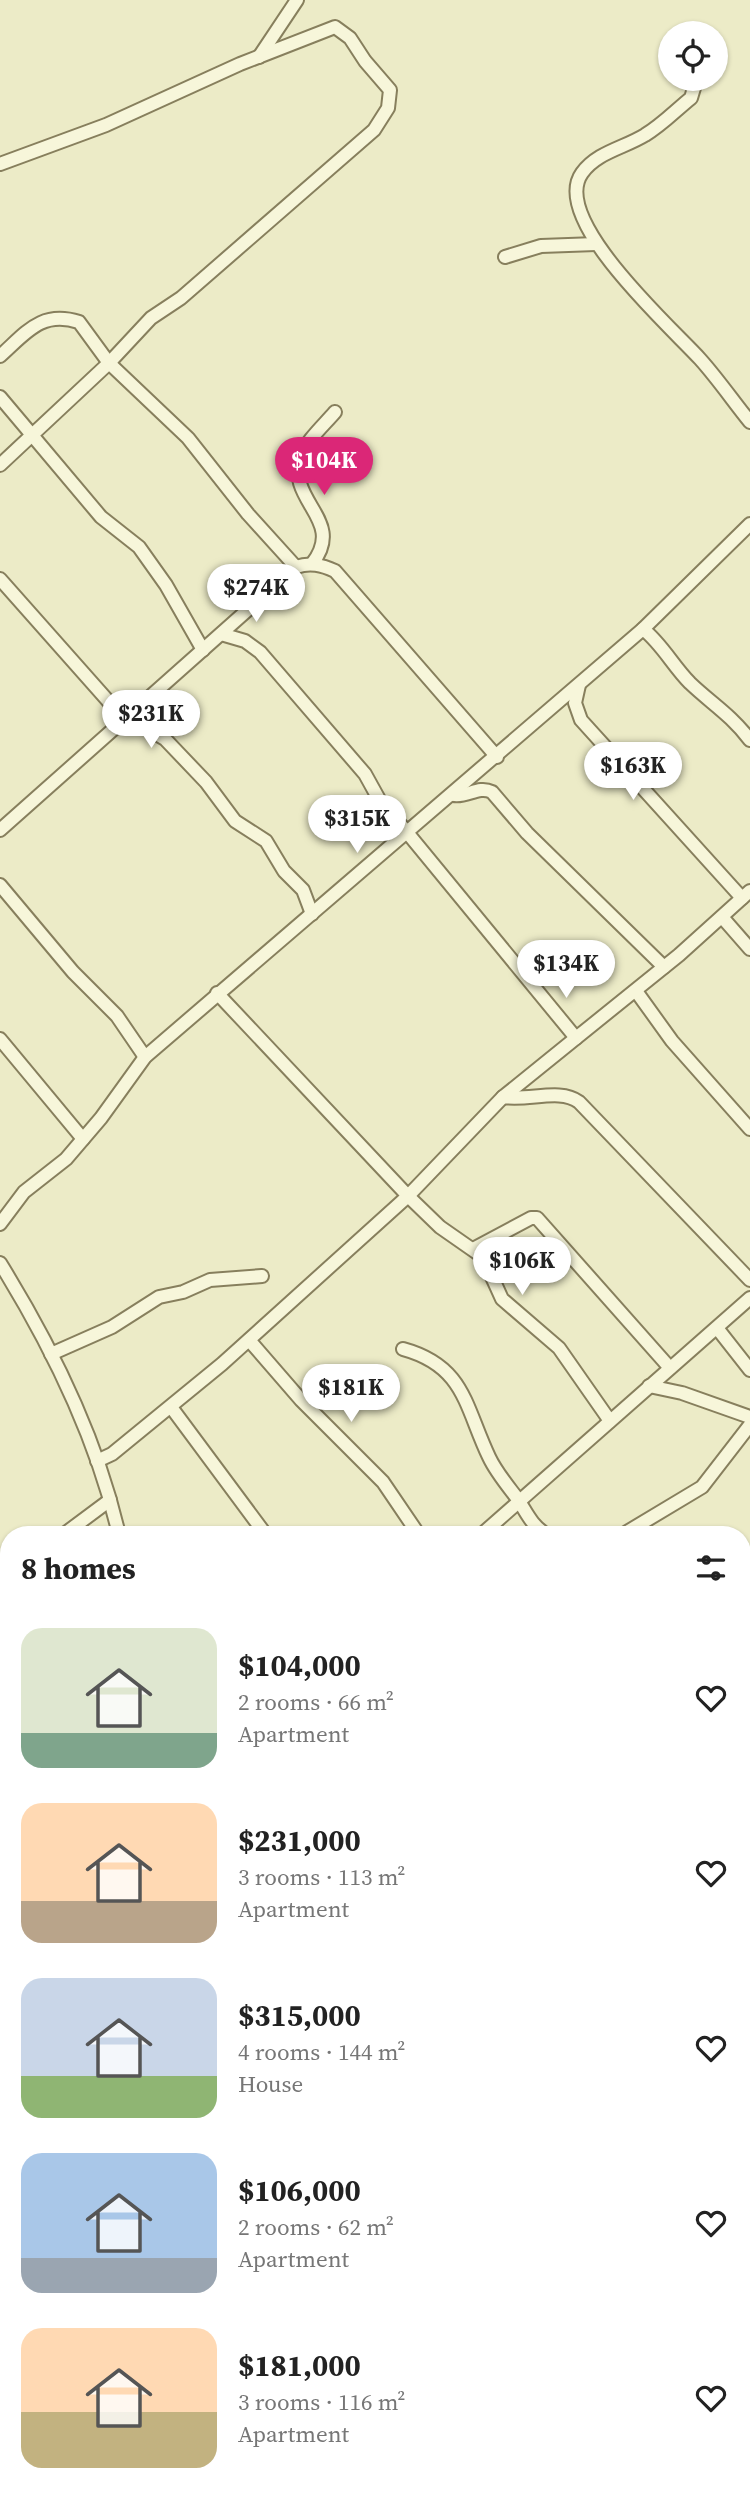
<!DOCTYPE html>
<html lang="en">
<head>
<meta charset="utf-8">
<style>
	body { margin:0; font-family:"Source Serif 4",serif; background:#f2f2f2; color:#222; height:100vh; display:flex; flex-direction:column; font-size:26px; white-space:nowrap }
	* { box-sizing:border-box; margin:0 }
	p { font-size:23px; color:#767676 }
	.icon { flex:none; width:38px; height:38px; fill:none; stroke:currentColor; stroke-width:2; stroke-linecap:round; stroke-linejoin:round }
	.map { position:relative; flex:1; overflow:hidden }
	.panel { position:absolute; left:0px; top:1526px; width:751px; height:975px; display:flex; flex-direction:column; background:#fff; border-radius:28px 28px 0 0; box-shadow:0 2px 5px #0004 }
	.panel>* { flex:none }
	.fabs { position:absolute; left:658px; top:21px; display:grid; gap:14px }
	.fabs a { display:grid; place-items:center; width:70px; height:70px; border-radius:50%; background:#fff; box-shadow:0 2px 5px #0004; font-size:35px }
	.price { position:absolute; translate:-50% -60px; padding:0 16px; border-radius:24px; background:#fff; color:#222; font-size:23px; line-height:46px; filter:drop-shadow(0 2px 4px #0008) }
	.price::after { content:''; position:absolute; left:50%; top:42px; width:21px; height:16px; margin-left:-10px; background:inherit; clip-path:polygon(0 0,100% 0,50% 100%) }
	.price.selected { background:#db2777; color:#fff }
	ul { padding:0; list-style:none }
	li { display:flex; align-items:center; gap:21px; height:175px; padding:0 21px }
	li span { display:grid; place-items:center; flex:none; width:196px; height:140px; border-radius:21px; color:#555 }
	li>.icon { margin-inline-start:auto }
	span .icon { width:84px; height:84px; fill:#fffc; stroke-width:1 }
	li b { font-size:30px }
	h2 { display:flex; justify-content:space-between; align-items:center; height:84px; padding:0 21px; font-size:30px }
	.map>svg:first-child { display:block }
</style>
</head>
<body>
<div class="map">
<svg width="750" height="2500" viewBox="0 0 750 2500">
	<rect width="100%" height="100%" fill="#ecebc7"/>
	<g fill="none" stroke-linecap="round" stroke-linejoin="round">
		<g stroke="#877f5d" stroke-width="16">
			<g id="minor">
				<polyline points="259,57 297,0"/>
				<path d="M 692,79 L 694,88 L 691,98 C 676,110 662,125 645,135 C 624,148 597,152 582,173 C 549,219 672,328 700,359 C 718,379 733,401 750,422"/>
				<polyline points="0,164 106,125 240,64 335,27 350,38 365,61 390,90 388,108 374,130 181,298 151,318 109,363 0,465"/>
				<polyline points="505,257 541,246 596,244"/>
				<path d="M 0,356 C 26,333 41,310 79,322 L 109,363 L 188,438 L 248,514 L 296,567"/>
				<polyline points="0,397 101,517 139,547 166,585 203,650"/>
				<path d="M 312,564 C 347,519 285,502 301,456 C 307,440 323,426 335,412"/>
				<polyline points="0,579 117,711 165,739 206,782 235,821 266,841 284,871 303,890 312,914"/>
				<path d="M 643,629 C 662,644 673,666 690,683 C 712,704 730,714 750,740"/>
				<polyline points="221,634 245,641 260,652 365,774 386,812 401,825 576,1038 679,955 750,891"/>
				<polyline points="579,685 575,703 581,720 742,898"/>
				<path d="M 453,795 C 467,798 478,785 492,792 L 527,833 L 664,967"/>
				<path d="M 0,830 L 296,567 C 310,562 322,565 335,571 L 497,757"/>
				<polyline points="0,885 73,972 117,1016 145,1057"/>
				<polyline points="722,917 750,949"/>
				<polyline points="636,991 672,1041 750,1129"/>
				<polyline points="217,993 408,1196 440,1227 483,1257 502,1299 559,1348 610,1421"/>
				<polyline points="0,1039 83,1139"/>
				<path d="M 503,1097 C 530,1101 560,1088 579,1102 L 750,1280"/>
				<polyline points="0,1224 24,1192 66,1159 101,1118 145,1057 643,629 750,524"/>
				<polyline points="473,1249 531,1218 537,1218 670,1368"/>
				<path d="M 0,1263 C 52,1347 97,1438 119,1535"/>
				<polyline points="717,1328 750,1370"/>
				<polyline points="249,1340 301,1400 383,1482 419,1535"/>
				<path d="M 403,1349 C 465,1366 465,1407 489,1457 C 496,1472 507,1485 517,1498 C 527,1513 531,1525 547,1535"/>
				<polyline points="51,1354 112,1327 159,1297 183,1292 210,1280 262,1276"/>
				<polyline points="649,1386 682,1393 750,1417"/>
				<polyline points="171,1407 266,1535"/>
				<polyline points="97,1461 112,1454 222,1364 408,1196 503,1097 576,1038"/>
				<polyline points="63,1535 110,1500"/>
				<polyline points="481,1535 750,1298"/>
				<polyline points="622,1535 702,1487 750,1425"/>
				<polyline points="742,1564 750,1558"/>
				<polyline points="0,1580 9,1574"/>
				<polyline points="0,1609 9,1621"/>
				<polyline points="742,1702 750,1696"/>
				<polyline points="0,1735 9,1727"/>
				<polyline points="742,1877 750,1871"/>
				<polyline points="0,1878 9,1870"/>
				<polyline points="0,1980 9,1972"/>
				<polyline points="742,2016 750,2009"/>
				<polyline points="742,2146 750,2141"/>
				<polyline points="0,2153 9,2145"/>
				<polyline points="742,2204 750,2217"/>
				<polyline points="0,2312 9,2306"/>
				<polyline points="0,2322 9,2337"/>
				<polyline points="0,2436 9,2431"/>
				<polyline points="315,2492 321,2500"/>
				<polyline points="564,2492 569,2500"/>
				<polyline points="735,2492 740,2500"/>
				<polyline points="108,2500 122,2492"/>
				<polyline points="336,2500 349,2492"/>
			</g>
		</g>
		<use href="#minor" stroke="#f7f6da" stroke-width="12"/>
	</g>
</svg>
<div class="fabs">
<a><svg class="icon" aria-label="locate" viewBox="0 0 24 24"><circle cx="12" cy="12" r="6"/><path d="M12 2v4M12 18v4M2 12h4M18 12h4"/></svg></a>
</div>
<b class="price selected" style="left:324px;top:497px">$104K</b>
<b class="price" style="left:256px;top:624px">$274K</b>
<b class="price" style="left:151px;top:750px">$231K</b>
<b class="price" style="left:633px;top:802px">$163K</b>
<b class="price" style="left:357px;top:855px">$315K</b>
<b class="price" style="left:566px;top:1000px">$134K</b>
<b class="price" style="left:522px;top:1297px">$106K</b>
<b class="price" style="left:351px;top:1424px">$181K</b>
<section class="panel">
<h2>8 homes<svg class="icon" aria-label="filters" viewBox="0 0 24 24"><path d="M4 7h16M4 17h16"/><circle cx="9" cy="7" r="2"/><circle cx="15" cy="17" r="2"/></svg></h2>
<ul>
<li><span style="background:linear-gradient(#dfe7d0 75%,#7fa58c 0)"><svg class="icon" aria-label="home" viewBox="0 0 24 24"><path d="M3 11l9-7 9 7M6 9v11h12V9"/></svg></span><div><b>$104,000</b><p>2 rooms · 66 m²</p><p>Apartment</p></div><svg class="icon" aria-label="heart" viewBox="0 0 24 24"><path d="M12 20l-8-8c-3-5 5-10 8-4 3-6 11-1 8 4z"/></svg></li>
<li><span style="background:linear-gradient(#ffd9b3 70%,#b9a48a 0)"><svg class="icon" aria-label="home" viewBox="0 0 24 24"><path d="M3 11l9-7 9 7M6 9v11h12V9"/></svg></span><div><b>$231,000</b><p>3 rooms · 113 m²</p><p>Apartment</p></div><svg class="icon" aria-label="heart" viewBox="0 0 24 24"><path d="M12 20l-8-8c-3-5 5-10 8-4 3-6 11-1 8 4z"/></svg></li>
<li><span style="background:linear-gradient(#c9d6e8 70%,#8fb573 0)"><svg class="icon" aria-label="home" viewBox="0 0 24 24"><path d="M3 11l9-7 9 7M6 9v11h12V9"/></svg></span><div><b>$315,000</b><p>4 rooms · 144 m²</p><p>House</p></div><svg class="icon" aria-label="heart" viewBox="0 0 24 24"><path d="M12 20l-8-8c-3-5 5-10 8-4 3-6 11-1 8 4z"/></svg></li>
<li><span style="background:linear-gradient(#a9c7e8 75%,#9aa5b1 0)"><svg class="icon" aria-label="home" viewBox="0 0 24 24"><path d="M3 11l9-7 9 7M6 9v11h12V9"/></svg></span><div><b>$106,000</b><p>2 rooms · 62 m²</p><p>Apartment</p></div><svg class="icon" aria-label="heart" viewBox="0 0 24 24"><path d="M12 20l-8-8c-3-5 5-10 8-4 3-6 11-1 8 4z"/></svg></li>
<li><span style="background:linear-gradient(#ffd9b3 60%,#c2b280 0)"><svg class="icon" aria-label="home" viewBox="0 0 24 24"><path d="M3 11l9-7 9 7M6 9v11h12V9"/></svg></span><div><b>$181,000</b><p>3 rooms · 116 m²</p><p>Apartment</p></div><svg class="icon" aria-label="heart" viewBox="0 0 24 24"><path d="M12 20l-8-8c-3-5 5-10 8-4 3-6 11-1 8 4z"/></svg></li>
</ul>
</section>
</div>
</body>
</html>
